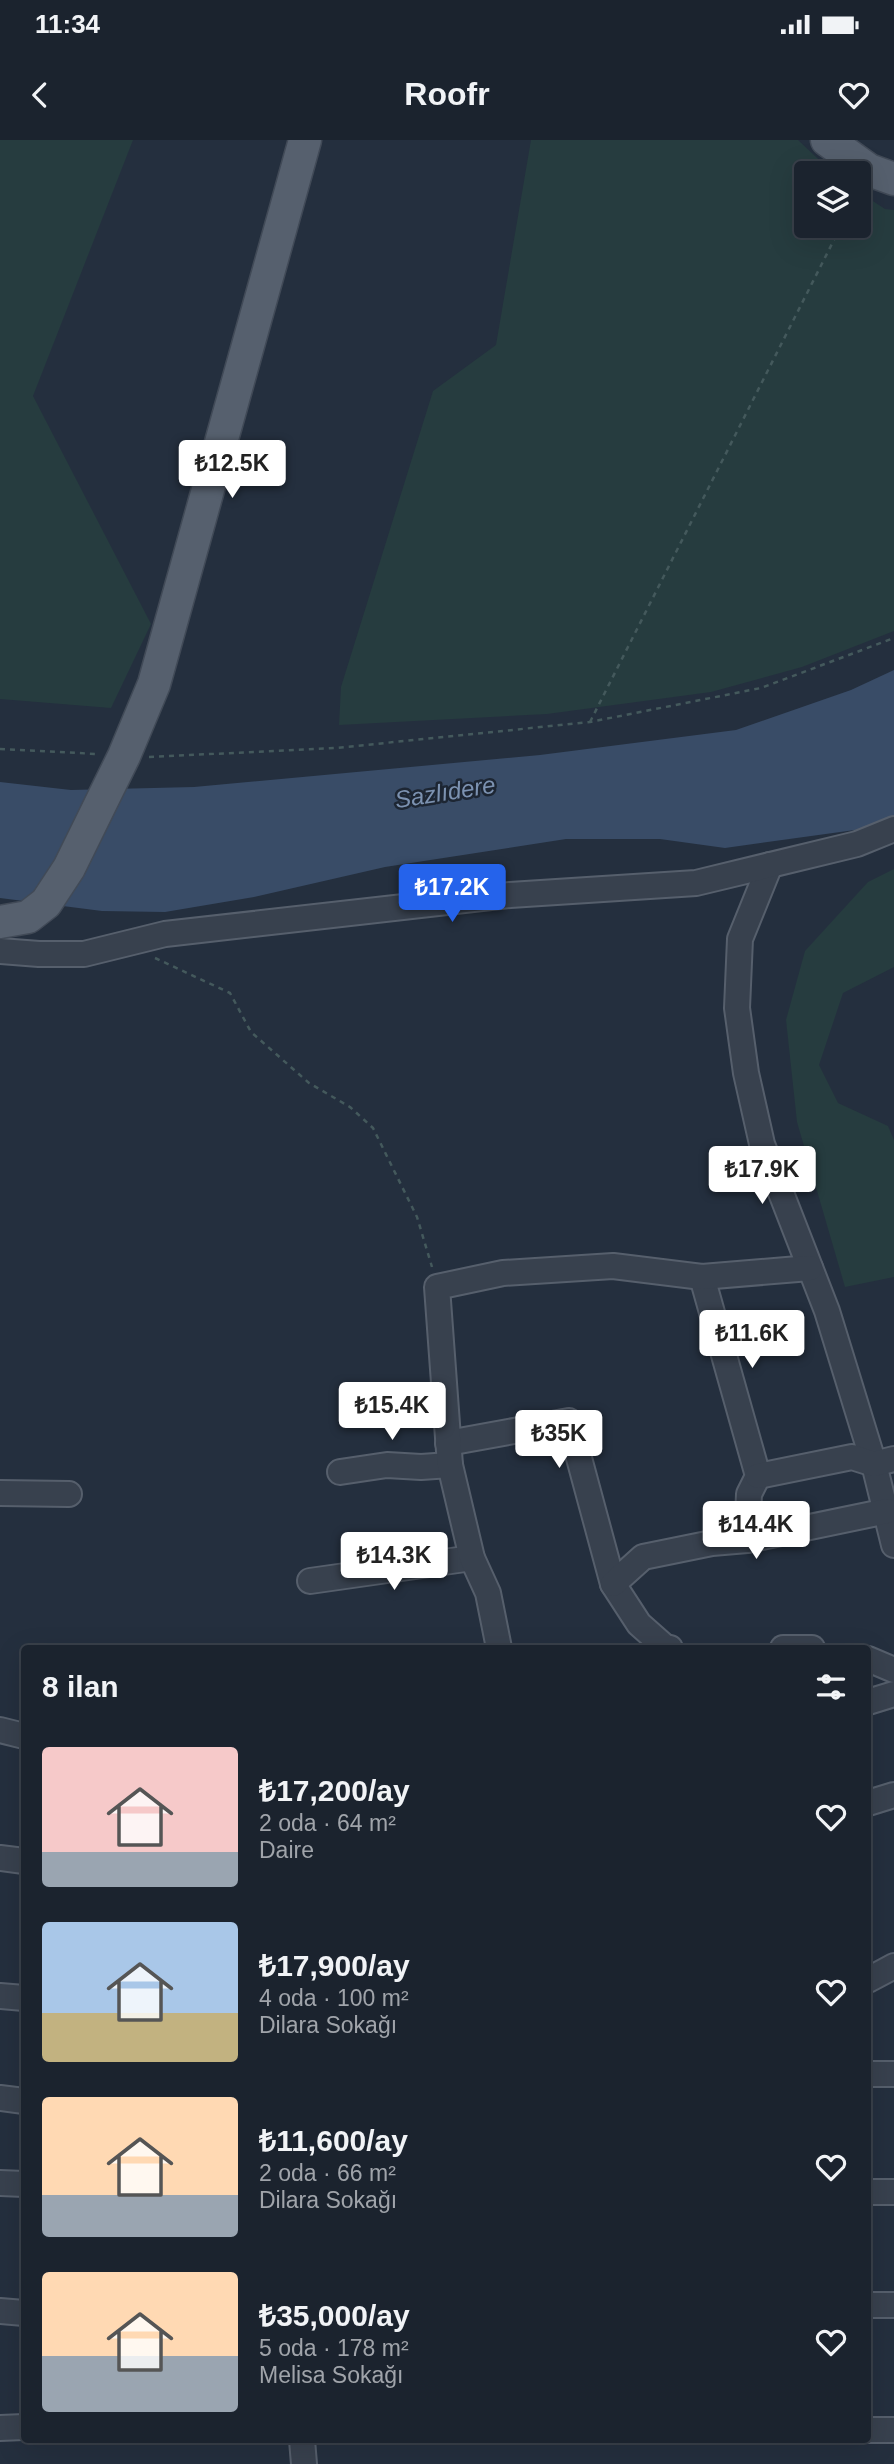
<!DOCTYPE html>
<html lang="tr">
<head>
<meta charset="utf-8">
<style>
	body { margin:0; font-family:Helvetica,sans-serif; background:#242b36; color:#f1f3f6; height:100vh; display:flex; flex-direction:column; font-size:26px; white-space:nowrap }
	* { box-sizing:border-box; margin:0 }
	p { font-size:23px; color:#a0a4aa }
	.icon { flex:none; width:38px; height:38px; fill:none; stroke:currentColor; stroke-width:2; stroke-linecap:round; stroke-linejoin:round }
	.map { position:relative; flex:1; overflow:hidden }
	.details { position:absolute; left:21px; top:1505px; width:850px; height:798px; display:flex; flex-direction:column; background:#1b232e; border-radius:7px; box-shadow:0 7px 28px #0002,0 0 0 2px #39404a }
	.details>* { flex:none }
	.buttons { position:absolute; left:794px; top:21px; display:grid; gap:14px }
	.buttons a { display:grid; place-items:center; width:77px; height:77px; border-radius:7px; background:#1b232e; box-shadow:0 7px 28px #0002,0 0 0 2px #39404a; font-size:35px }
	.price { position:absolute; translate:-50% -60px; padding:0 16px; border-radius:7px; background:#fff; color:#222; font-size:23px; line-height:46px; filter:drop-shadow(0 2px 4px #0008) }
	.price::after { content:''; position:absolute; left:50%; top:42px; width:21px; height:16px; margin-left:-10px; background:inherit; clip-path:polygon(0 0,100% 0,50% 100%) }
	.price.on { background:#2563eb; color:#fff }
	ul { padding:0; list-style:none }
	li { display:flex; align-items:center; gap:21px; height:175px; padding:0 21px }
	li span { display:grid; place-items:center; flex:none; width:196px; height:140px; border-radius:7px; color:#555 }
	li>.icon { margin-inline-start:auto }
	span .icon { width:84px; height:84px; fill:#fffc; stroke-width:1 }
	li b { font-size:30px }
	h2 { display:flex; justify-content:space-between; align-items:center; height:84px; padding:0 21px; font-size:30px }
	.status { display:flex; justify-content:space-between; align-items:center; height:49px; padding:0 35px; background:#1b232e; direction:ltr }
	.status svg { height:19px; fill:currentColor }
	header { display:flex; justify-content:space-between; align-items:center; height:91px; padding:0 21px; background:#1b232e; font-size:32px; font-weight:600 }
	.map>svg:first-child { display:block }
</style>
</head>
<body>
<div class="status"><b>11:34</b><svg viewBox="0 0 49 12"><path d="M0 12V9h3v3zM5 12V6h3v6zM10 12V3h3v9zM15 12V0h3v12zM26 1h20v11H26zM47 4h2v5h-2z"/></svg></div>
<header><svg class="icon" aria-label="back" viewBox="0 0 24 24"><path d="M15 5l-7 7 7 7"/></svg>Roofr<svg class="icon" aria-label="heart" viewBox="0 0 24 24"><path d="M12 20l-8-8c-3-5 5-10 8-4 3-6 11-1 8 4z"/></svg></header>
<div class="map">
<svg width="894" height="2324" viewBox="0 0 894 2324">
	<rect width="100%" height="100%" fill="#242f3e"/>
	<g fill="#263c3f">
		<polygon points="0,0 133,0 33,256 151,484 111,568 0,559"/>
		<polygon points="531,0 798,0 833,33 807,33 807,86 859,86 859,52 885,69 894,70 894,491 802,527 711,552 547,574 339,585 341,547 433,251 496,205"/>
		<polygon points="894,729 894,827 843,853 819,925 838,963 888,986 894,1000 894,1137 845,1147 797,982 786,880 805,811 868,742"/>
	</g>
	<polygon fill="#394c67" points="894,530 894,680 862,689 725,708 660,699 566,699 385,727 254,757 165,772 102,771 0,758 0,642 71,650 194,647 540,615 736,590 851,550"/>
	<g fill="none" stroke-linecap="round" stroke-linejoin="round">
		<g stroke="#565f6c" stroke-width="28">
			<g id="minor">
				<polyline points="770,725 740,799 737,868 746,933 762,1004 827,1171 874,1324 894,1405"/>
				<polyline points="0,811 39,814 84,814 165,794 510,755 696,743 857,704 894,689"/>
				<polyline points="702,1137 758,1336 749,1354 747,1400"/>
				<polyline points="448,1303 569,1281 613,1444 639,1484 665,1507 670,1508"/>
				<polyline points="340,1332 387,1325 421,1327 450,1325"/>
				<polyline points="758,1336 852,1317 874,1324 894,1319"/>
				<polyline points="0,1353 69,1354"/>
				<polyline points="310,1441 472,1418"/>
				<polyline points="613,1444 643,1417 712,1403 747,1400 887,1371"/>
				<polyline points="499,1508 488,1453 472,1418 450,1325 437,1147 503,1133 613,1126 702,1137 810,1128"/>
				<polyline points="783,1508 812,1508"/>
				<polyline points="868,1519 894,1530"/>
				<polyline points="868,1562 894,1554"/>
				<polyline points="0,1590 24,1596"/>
				<polyline points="868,1663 894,1655"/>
				<polyline points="0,1718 24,1721"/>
				<polyline points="868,1840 894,1826"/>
				<polyline points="0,1856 24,1858"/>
				<polyline points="868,1934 894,1934"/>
				<polyline points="0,1958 24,1961"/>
				<polyline points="0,2043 24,2044"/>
				<polyline points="868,2052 894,2052"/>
				<polyline points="868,2165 894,2165"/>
				<polyline points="0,2171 24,2173"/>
				<polyline points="0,2288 24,2287"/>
				<polyline points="868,2290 894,2290"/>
				<polyline points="302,2300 304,2324"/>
			</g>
		</g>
		<g stroke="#414a57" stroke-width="35">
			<g id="major">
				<polyline points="827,0 869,30 894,39"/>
				<polyline points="0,782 28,777 46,763 69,728 124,616 154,544 305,0"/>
			</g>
		</g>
		<g stroke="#44595c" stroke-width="2.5" stroke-dasharray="5 5" stroke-linecap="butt">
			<polyline points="590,582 841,86"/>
			<polyline points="0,609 97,614"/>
			<polyline points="149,617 336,608 590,582 761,548 894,498"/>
			<polyline points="155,818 230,853 251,892 309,943 350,967 373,988 417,1077 432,1127"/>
		</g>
		<use href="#minor" stroke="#38414e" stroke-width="24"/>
		<use href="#major" stroke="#56606e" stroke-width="32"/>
	</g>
	<g text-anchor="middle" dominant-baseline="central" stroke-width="5" stroke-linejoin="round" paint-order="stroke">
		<g font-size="24" font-style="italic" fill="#7c92b1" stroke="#1d2633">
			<text transform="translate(445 652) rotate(-9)">Sazlıdere</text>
		</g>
	</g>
</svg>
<div class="buttons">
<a><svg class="icon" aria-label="layers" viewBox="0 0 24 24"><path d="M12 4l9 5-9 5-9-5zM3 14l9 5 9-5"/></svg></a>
</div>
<b class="price" style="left:232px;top:360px">₺12.5K</b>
<b class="price on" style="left:452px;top:784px">₺17.2K</b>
<b class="price" style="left:762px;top:1066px">₺17.9K</b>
<b class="price" style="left:752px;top:1230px">₺11.6K</b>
<b class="price" style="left:392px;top:1302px">₺15.4K</b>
<b class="price" style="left:559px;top:1330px">₺35K</b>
<b class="price" style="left:756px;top:1421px">₺14.4K</b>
<b class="price" style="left:394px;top:1452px">₺14.3K</b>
<section class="details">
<h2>8 ilan<svg class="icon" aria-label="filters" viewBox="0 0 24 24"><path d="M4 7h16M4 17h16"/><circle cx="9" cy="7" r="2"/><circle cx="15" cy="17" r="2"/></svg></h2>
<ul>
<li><span style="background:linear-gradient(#f6c9c9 75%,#9aa5b1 0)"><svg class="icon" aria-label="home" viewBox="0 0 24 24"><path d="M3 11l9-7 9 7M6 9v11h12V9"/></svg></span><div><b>₺17,200/ay</b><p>2 oda · 64 m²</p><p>Daire</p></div><svg class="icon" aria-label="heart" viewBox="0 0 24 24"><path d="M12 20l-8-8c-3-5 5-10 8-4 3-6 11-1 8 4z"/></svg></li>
<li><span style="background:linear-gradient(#a9c7e8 65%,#c2b280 0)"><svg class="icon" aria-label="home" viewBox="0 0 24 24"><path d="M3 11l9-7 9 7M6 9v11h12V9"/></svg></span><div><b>₺17,900/ay</b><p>4 oda · 100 m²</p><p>Dilara Sokağı</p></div><svg class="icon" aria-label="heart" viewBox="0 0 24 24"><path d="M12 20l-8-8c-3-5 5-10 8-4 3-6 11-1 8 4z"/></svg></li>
<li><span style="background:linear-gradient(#ffd9b3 70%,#9aa5b1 0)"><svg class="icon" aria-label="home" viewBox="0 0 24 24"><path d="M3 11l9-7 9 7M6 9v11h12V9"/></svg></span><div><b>₺11,600/ay</b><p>2 oda · 66 m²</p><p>Dilara Sokağı</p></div><svg class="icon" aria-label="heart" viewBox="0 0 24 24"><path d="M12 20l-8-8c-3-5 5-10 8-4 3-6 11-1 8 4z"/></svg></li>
<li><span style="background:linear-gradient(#ffd9b3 60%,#9aa5b1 0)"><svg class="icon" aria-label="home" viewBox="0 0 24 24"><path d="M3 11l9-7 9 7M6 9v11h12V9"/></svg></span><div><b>₺35,000/ay</b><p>5 oda · 178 m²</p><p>Melisa Sokağı</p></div><svg class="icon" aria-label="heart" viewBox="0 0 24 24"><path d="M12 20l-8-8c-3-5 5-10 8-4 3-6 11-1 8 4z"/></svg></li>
</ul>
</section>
</div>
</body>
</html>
